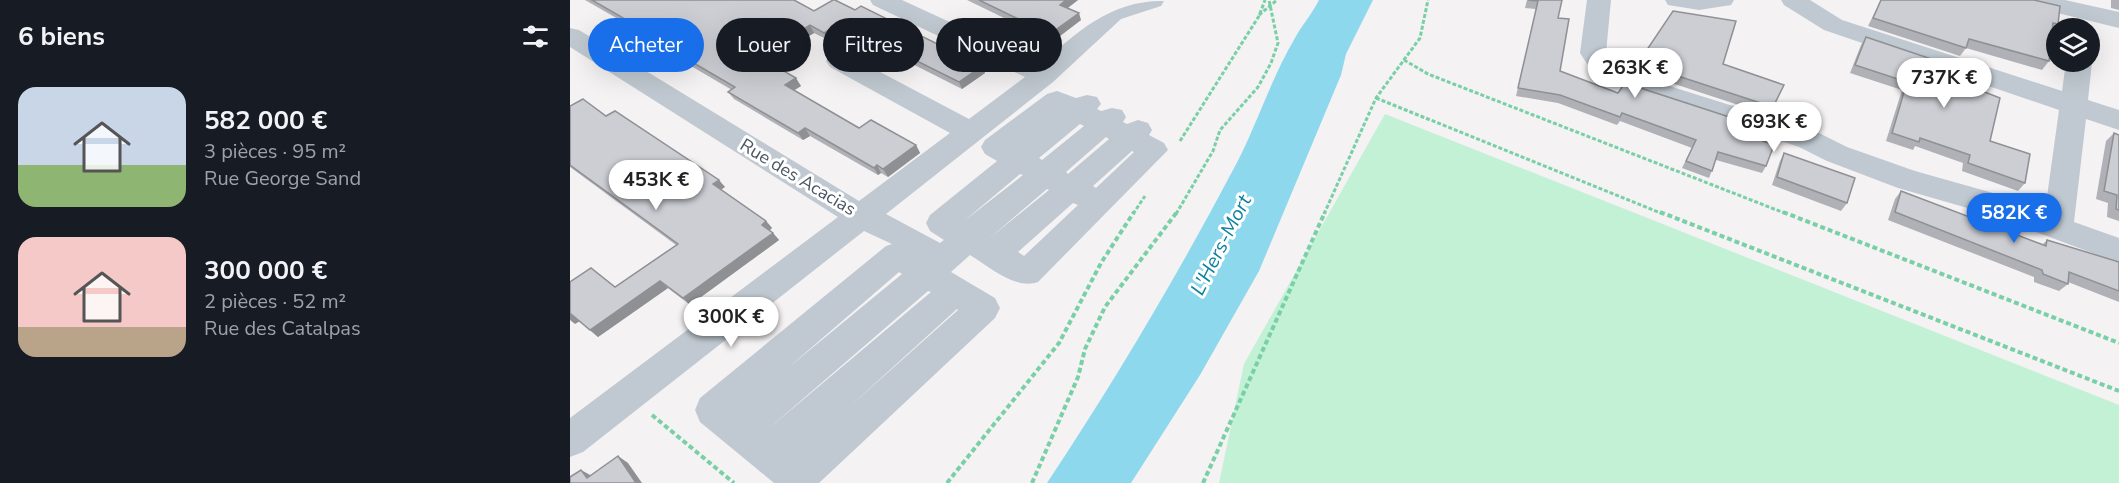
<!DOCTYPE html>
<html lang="fr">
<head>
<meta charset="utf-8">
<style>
	body { margin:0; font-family:"Nunito Sans",sans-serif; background:#20242c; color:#f1f3f6; height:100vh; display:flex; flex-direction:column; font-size:22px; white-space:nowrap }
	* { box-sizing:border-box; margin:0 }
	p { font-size:20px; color:#9ea1a6 }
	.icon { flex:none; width:33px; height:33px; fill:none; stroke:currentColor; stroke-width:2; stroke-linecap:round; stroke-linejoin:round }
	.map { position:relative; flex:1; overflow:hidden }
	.sheet { display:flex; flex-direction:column; background:#171b24; width:570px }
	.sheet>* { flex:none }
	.hud { position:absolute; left:18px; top:18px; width:570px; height:54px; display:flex; gap:12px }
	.tools { position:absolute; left:1476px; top:18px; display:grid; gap:12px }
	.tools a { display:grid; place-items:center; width:54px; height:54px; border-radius:50%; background:#171b24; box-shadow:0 6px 24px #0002; font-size:30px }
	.price { position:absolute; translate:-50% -51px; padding:0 14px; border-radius:21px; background:#fff; color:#222; font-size:20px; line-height:39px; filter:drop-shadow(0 2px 3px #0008) }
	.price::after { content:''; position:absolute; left:50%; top:36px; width:18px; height:14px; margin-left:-9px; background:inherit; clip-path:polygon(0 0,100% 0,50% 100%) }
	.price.selected { background:#186fe9; color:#fff }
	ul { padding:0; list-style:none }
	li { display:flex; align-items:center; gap:18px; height:150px; padding:0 18px }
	li span { display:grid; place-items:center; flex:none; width:168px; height:120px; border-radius:18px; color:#555 }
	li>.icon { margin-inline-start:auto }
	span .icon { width:72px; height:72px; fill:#fffc; stroke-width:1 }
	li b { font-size:26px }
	h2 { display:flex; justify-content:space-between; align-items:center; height:72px; padding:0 18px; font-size:26px }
	.pill { padding:0 21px; border-radius:27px; background:#171b24; box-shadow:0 6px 24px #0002; font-size:21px; line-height:54px }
	.pill.selected { background:#186fe9; color:#fff }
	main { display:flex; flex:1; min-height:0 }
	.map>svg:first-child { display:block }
</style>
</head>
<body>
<main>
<section class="sheet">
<h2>6 biens<svg class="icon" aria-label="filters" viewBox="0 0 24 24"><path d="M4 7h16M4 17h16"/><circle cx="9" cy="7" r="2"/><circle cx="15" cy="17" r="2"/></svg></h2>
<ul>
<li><span style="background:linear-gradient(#c9d6e8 65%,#8fb573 0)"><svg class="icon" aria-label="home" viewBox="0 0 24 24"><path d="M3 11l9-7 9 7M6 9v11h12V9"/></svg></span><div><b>582 000 €</b><p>3 pièces · 95 m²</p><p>Rue George Sand</p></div></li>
<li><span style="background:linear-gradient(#f6c9c9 75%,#b9a48a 0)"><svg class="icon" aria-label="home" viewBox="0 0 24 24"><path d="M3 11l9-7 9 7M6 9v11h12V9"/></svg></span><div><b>300 000 €</b><p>2 pièces · 52 m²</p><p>Rue des Catalpas</p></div></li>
</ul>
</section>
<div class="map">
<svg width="1549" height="483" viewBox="0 0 1549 483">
	<rect width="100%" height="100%" fill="#f4f2f2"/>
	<polygon fill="#c2f1d5" points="815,114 1549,405 1549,483 649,483 674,364"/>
	<path fill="#8ed8ee" d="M 749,0 L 803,0 L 776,54 L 771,75 L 689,271 L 630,375 L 561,483 L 477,483 C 544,382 606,278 663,170 C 686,128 700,80 725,38 C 732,25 742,14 749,0 Z"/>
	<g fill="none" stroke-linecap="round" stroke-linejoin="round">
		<g stroke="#79d0a7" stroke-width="3" stroke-dasharray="4 2" stroke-linecap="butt">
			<polyline points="689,15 707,0"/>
			<polyline points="834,60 858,74 1217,214"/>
			<polyline points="806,98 1093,214"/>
			<polyline points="610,141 689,16 695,0"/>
			<polyline points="563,214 575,196"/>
			<polyline points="606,214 643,151 650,130 688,87 701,63 708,43 699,0"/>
			<polyline points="754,214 806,98 850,38 858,0"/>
		</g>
		<g stroke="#79d0a7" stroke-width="4" stroke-dasharray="5 3" stroke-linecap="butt">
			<polyline points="1090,212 1549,391"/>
			<polyline points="1213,212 1549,343"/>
			<polyline points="82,415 164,483"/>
			<polyline points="377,483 489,343 531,263 564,212"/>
			<polyline points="462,483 508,377 515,349 535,307 607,212"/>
			<polyline points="633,483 755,212"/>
		</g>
		<g fill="#c0c9d1" fill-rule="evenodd">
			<path d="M 300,0 L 332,0 L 471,64 C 507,32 541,0 594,1 L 591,6 L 551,19 L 483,82 L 316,214 L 370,243 L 374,240 L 360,231 L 356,223 L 360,215 L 427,161 L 415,154 L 411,147 L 415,140 L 477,94 L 487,91 L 506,98 L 517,95 L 527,97 L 531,104 L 527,109 L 531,111 L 542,108 L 552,110 L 556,117 L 553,122 L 557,124 L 568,120 L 578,123 L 582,130 L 579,135 L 594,143 L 598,150 L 468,282 C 445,290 420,267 400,255 L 381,272 L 425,298 L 430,308 L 425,318 L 249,483 L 204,483 L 130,422 L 125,410 L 130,398 L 316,246 L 322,244 L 294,231 L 13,452 L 0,457 L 0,418 L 268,217 L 0,47 L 0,28 L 9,30 L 289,201 L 380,133 L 260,67 L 256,61 L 260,55 L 269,53 L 278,55 L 399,119 L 455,77 L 303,5 ZM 510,124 L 514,126 L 472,160 L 469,158 ZM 536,137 L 539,139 L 498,174 L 496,172 ZM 562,151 L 564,152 L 526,188 L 523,186 ZM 450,174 L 453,175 L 394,221 ZM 477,189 L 479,190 L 421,237 ZM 503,203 L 508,205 L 454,256 L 448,252 ZM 329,272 L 332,274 L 219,367 ZM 358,291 L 361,292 L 197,430 ZM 387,309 L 388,310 L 278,408 Z"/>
			<polygon points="1017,0 1041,0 1036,53 1043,64 1077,79 1249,133 1277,147 1345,171 1423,193 1475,211 1489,110 1254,30 1214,5 1211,0 1240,0 1272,20 1492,91 1496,62 1520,62 1520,58 1522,62 1518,100 1549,110 1549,130 1516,119 1504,222 1549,238 1549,263 1415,213 1328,188 1257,161 1229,147 1059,91 1025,76 1010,53"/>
			<polygon points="1095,0 1164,0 1161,5 1129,10 1098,5"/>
			<polygon points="1452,0 1495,0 1549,12 1549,28 1455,5"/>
		</g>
	</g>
	<g fill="#afb1b6">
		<polygon points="15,0 224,0 244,11 285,10 412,66 415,73 392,89 275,30 258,40 244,33 197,61 231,86 223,90 289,128 346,145 350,153 318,177 311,173 308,175 240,136 233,140 164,99 158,92 162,90 121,66 116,58"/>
		<polygon points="397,0 508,0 498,8 511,20 486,39 471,32 467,34"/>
		<polygon points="957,0 992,0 988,18 990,71 1048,93 1188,139 1196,166 1192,173 1146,160 1139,178 1112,168 1122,148 1050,121 1047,125 988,103 946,96 966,9 955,8"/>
		<polygon points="1311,0 1464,0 1488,24 1482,32 1479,61 1472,70 1396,48 1390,56 1298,26"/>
		<polygon points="1541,0 1549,0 1549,10 1541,8"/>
		<polygon points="1296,37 1384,80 1420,141 1455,183 1448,191 1392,171 1393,163 1345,146 1343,150 1316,141 1332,90 1280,73 1291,45"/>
		<polygon points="1068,63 1153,64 1214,85 1199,115 1065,71"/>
		<polygon points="0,106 36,116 155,187 151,189 196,221 202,228 199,230 203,233 209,240 120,305 98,288 28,337 9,321 5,324 45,287 106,245 0,167"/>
		<polygon points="1544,133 1549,135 1549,221 1537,217 1538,203 1526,199 1536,141"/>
		<polygon points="1214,153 1277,203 1271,211 1202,185 1210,161"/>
		<polygon points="1331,191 1473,244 1477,240 1549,262 1549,302 1498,282 1498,284 1489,291 1464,282 1464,277 1318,220 1325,199"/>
	</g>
	<g fill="#8f9094">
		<polygon points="496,0 508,0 492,12 490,5"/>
		<polygon points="509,13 511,20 486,39 484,31"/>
		<polygon points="271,23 275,30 258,40 254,33"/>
		<polygon points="469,24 471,32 467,34 465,27"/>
		<polygon points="240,25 244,33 193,64 188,56"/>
		<polygon points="412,66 415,73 392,89 389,82"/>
		<polygon points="226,78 231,86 220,93 215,85"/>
		<polygon points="235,128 240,136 233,140 228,133"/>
		<polygon points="346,145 350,153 318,177 313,169"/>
		<polygon points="307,165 311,173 308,175 304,168"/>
		<polygon points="149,180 155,187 149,191 143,184"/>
		<polygon points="196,221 202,228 198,232 192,225"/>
		<polygon points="203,233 209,240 120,305 113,298"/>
		<polygon points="90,281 98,288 28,337 20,330"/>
		<polygon points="1,314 10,321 5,324 0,320 0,315"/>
		<polygon points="48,456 58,463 72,483 66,483"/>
		<polygon points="11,470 22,476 17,478"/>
	</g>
	<g fill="#ccced4" stroke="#8f9094" stroke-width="1.5">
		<polygon points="22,0 224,0 244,11 263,0 265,0 285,10 291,6 412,66 389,82 271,23 254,33 240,25 188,56 226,78 215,85 289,128 301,120 346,145 313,169 307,165 304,168 235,128 228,133 158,92 165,87 115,58 119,56"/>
		<polygon points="409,0 496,0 490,5 509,13 484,31 469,24 465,27"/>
		<polygon points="958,0 992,0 988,18 999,19 990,71 1048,93 1055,83 1193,128 1188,139 1204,145 1196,166 1148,152 1142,171 1116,161 1126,140 1052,113 1050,117 990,95 948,88 968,1"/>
		<polygon points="1311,0 1464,0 1490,6 1488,24 1483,23 1479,61 1399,39 1396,48 1303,18"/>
		<polygon points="1103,11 1166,21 1153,64 1214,85 1203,107 1068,63"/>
		<polygon points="1296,37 1388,68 1384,80 1430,98 1420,141 1460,154 1455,183 1398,163 1400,155 1350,138 1349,142 1322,133 1337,82 1285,65"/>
		<polygon points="13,99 36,116 45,111 149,180 143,184 196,221 192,225 203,233 113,298 90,281 20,330 1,314 0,315 0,282 21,268 45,287 108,244 0,165 0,106"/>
		<polygon points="1544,133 1549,135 1549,210 1546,209 1547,195 1534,191"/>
		<polygon points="1214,153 1285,178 1277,203 1207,177"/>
		<polygon points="1331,191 1476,246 1477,240 1549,262 1549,291 1499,272 1498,284 1473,274 1472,270 1325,212"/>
		<polygon points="48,456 66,483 0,483 0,477 11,470 17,478"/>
	</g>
	<g text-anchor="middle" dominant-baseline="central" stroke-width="6" stroke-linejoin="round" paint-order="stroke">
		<g font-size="18" fill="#495560" stroke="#fff">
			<text transform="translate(228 177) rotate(31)">Rue des Acacias</text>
		</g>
		<g font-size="20" font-style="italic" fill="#0b80a3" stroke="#fff">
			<text transform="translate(651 245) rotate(-63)">L'Hers-Mort</text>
		</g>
	</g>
</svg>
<div class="tools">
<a><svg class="icon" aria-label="layers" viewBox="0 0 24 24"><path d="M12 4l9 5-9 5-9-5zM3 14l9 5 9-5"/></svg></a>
</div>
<b class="price" style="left:1065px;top:99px">263K €</b>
<b class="price" style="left:1374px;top:109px">737K €</b>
<b class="price" style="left:1204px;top:153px">693K €</b>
<b class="price" style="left:86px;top:211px">453K €</b>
<b class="price selected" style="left:1444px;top:244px">582K €</b>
<b class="price" style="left:161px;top:348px">300K €</b>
<div class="hud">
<a class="pill selected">Acheter</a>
<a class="pill">Louer</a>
<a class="pill">Filtres</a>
<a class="pill">Nouveau</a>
</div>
</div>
</main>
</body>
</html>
